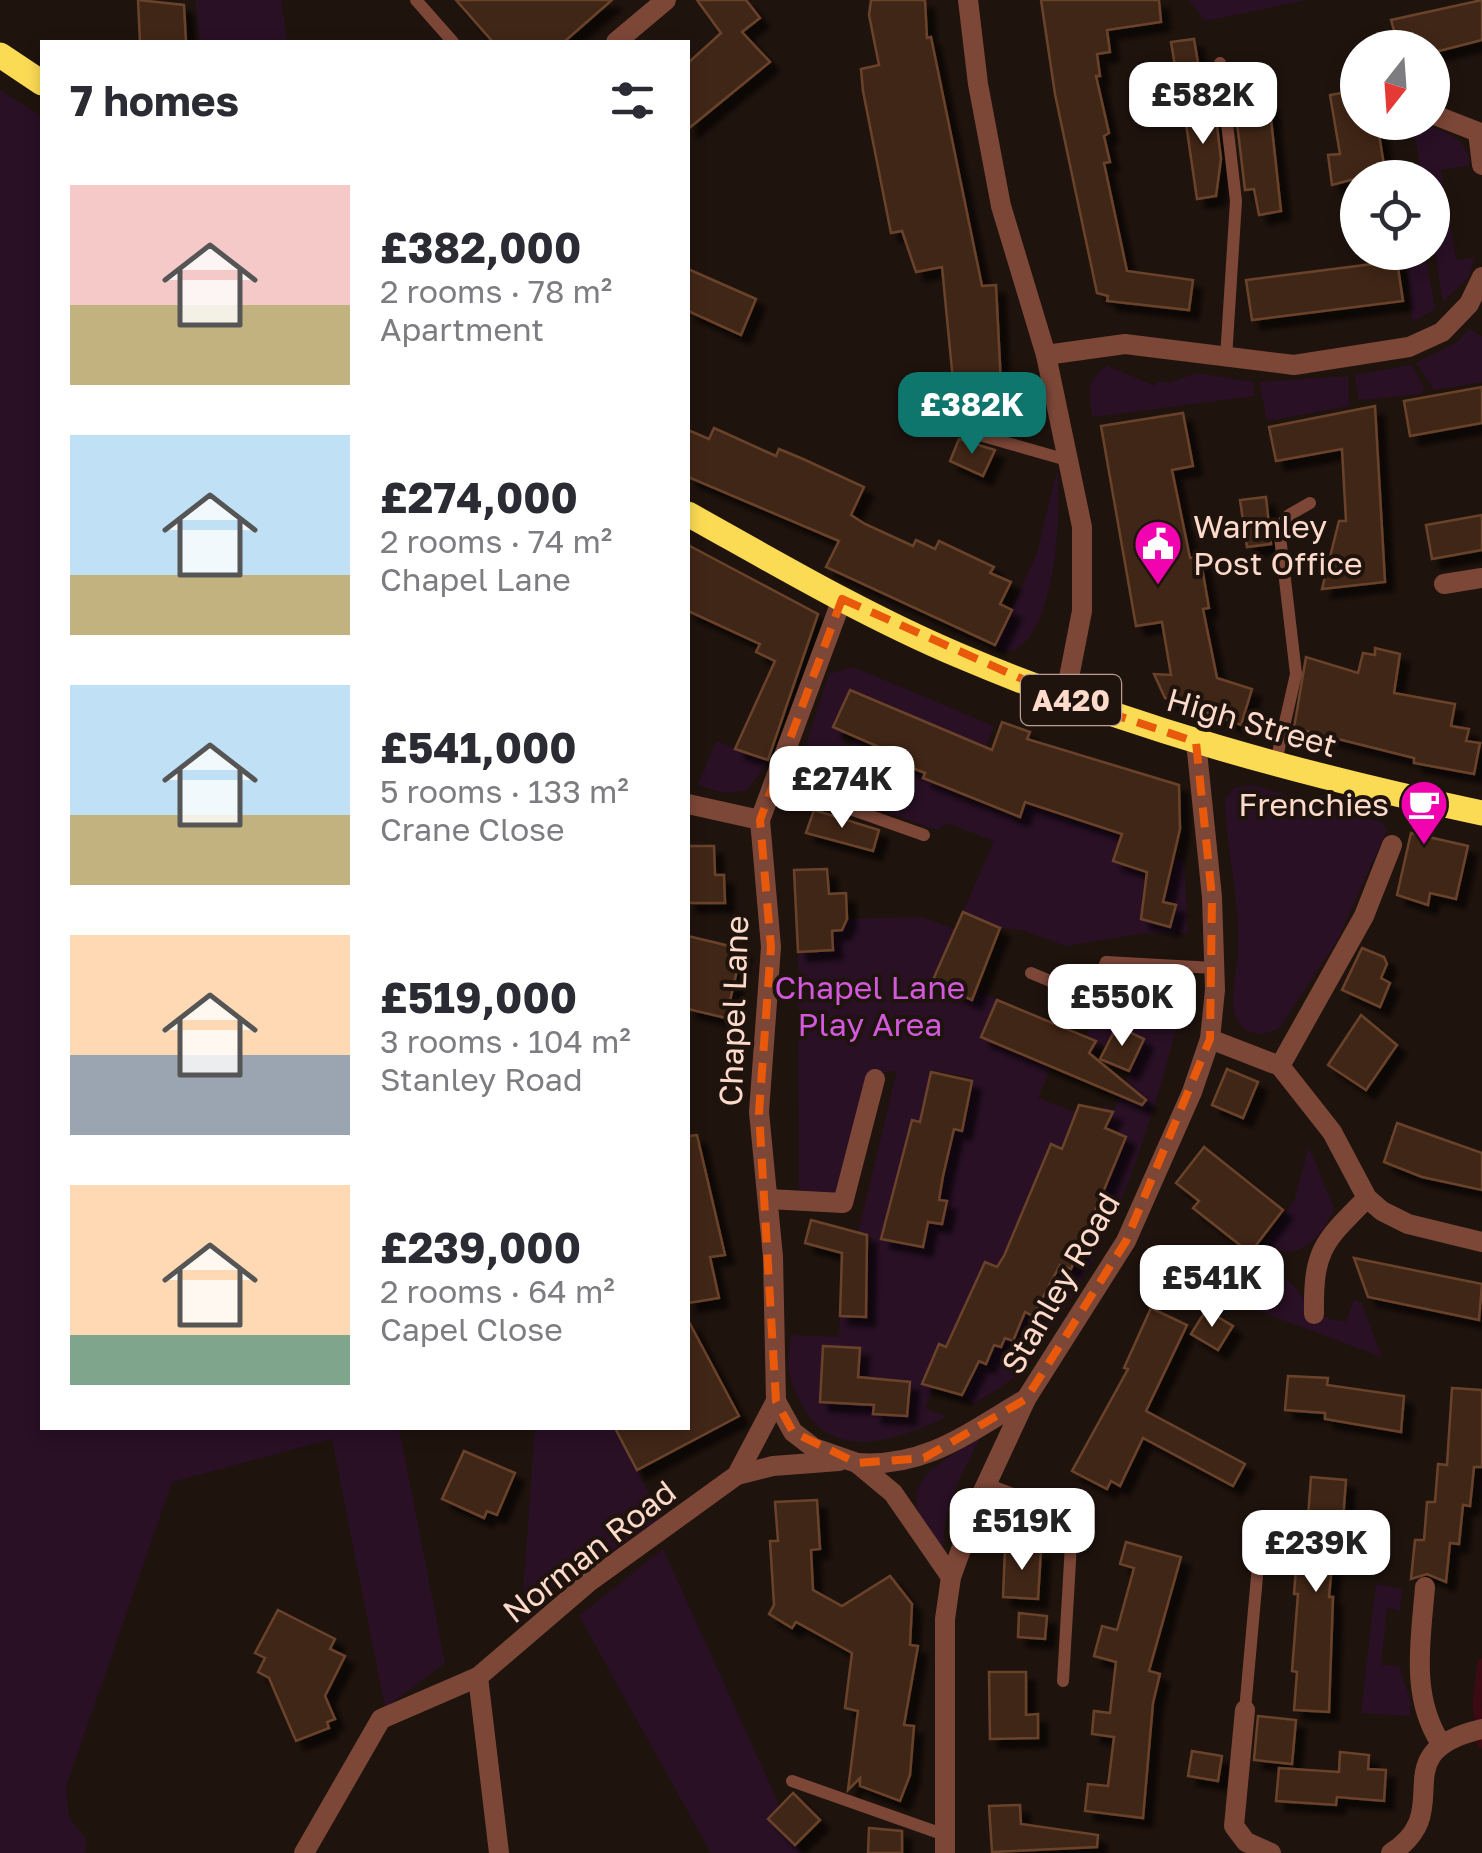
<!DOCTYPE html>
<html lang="en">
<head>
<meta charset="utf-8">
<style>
	body { margin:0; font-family:"Golos Text",sans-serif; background:#f2f2f3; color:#2b2b33; height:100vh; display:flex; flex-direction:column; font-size:38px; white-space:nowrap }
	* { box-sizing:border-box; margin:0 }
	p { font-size:32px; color:#7c7c81 }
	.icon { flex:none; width:55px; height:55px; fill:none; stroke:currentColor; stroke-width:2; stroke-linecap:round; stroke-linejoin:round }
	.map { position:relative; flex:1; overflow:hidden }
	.details { position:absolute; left:40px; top:40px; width:650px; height:1390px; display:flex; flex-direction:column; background:#fff; border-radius:0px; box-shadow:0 5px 15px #0003 }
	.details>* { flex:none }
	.needle { width:65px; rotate:197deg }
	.tools { position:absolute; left:1340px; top:30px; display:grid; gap:20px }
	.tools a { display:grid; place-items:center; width:110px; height:110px; border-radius:50%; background:#fff; box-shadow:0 5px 15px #0003; font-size:50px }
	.price { position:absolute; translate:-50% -85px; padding:0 22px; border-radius:20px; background:#fff; color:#222; font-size:32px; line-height:65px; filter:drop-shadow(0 2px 5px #0008) }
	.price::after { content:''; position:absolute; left:50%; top:60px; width:30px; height:22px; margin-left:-15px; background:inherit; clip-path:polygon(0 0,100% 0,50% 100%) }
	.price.current { background:#0f766e; color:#fff }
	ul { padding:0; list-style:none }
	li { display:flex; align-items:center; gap:30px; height:250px; padding:0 30px }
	li span { display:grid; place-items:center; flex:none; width:280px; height:200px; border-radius:0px; color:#555 }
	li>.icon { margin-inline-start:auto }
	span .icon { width:120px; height:120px; fill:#fffc; stroke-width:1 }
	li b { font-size:42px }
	h2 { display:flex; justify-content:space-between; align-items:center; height:120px; padding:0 30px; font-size:42px }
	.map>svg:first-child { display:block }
</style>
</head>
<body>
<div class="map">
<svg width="1482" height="1853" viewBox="0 0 1482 1853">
	<defs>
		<filter id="shadow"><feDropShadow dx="9" dy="9" stdDeviation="2.5" flood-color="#0009"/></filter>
	</defs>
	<rect width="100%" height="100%" fill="#1f130d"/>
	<g fill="#291025" fill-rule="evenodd">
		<polygon points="195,0 281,0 287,42 200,42"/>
		<polygon points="1189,0 1307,0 1205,21"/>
		<polygon points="0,90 42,117 42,1428 399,1428 445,1663 385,1708 332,1439 172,1482 66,1787 69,1817 86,1839 85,1853 0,1853"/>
		<path d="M 1425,125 C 1448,132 1468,139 1470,165 L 1441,170 L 1456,260 L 1474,258 L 1469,277 L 1443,302 L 1433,239 L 1432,178 L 1422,177 L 1414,131 Z"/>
		<polygon points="1396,253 1425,253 1435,309 1412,322 1406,257 1397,258"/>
		<polygon points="1469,329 1482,336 1482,382 1434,390 1416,363 1456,343"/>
		<polygon points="1411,365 1424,388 1421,394 1359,400 1355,375"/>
		<path d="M 1108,366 L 1155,386 L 1157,381 L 1168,383 L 1198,373 L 1253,382 L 1255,396 L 1093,417 C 1088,397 1086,376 1108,366 Z"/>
		<polygon points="1348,376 1349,406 1267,421 1259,382"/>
		<path d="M 1057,470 C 1062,509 1056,643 1008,652 L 995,645 L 1037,553 Z"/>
		<polygon points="853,667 994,726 986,747 834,727 845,732 841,741 852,745 856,738 900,756 898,763 970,786 965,797 1005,813 1031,740 1047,745 1031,798 1060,806 1058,814 1080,821 1085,806 1152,852 1141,898 1146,900 1141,919 1170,927 1175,907 1163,902 1174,857 1184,860 1188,933 1144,933 1066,946 1022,930 1000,928 963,912 994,841 947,823 936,830 820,788 826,773 800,763 829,674"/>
		<polygon points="716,741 769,761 746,791 724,793 698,785"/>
		<path d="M 1253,785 L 1381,822 L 1387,830 L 1337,941 L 1280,1027 C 1267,1036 1248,1037 1239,1023 C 1227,1005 1237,974 1238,953 C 1241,901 1226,850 1225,798 L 1234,788 Z"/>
		<path d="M 921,917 L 955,929 L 932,983 L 971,1000 L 976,990 L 997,1000 L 981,1037 L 1051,1067 L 1038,1098 L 1097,1121 L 1104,1106 L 1114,1110 L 1144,1039 L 1117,1026 L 1106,1047 L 1099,1043 L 1094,1055 L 1083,1051 L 1083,1041 L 1113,983 L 1185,997 C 1154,1112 1124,1224 1054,1324 C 1044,1339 1036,1356 1024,1369 C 1010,1383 990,1393 974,1404 L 964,1397 L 979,1361 L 986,1364 L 994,1345 L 1001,1347 L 1005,1338 L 1013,1341 L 1025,1312 L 1033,1315 L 1055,1278 L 1002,1255 L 997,1267 L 985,1262 L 982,1270 L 1003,1279 L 1000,1286 L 983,1279 L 970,1310 L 963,1307 L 946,1347 L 939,1345 L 931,1364 L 940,1369 L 925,1408 L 947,1417 C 902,1437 838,1464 805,1410 C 798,1398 789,1381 788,1366 C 787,1356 791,1345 791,1335 L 839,1337 L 840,1316 L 866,1316 L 866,1259 L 872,1237 L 858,1233 L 897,1071 L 870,1074 L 837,1193 L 799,1190 L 798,952 L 833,950 L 832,931 L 842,930 L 847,919 ZM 931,1070 L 972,1078 L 962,1130 L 953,1129 L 939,1200 L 947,1202 L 942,1224 L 928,1222 L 923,1247 L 882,1239 L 911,1121 L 920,1122 ZM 1075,1116 L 1125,1137 L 1071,1269 L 1009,1243 L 1015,1230 L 1040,1240 L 1043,1231 L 1024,1223 L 1029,1212 L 1048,1219 L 1051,1211 L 1028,1200 L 1033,1188 L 1056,1198 L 1059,1190 L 1035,1179 L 1041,1167 L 1066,1177 L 1070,1168 L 1046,1158 L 1052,1145 L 1076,1154 L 1079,1148 L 1065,1141 Z"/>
		<path d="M 1309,1147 L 1334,1209 C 1322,1238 1296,1266 1263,1243 L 1294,1201 Z"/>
		<path d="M 1258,1270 C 1297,1271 1297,1302 1322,1316 C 1328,1320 1339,1320 1346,1322 L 1354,1300 L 1361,1302 L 1382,1357 L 1232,1301 Z"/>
		<polygon points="535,1428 615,1428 662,1519 522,1608"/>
		<path d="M 981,1436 C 963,1472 942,1509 943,1549 C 888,1487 926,1473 981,1436 Z"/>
		<polygon points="663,1549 801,1853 711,1853 579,1616"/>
		<polygon points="1376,1584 1402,1589 1400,1611 1387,1607 1381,1665 1399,1666 1411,1702 1410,1716 1361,1713"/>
	</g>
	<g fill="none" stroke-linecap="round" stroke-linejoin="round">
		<polyline stroke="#3b0a13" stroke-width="9" points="1482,1663 1477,1704 1482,1744"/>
	</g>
	<g fill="#3f2719" stroke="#6b432b" stroke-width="2.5" filter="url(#shadow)">
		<polygon points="138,0 184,5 186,42 140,42"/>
		<polygon points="456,0 612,0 564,42 493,42"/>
		<polygon points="697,0 746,0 760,18 742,32 770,62 688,129 688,63 721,33"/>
		<polygon points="871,0 925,0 927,38 931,37 982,286 996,285 1001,385 1005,384 1009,421 1004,432 957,422 942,267 916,272 902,231 891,233 863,91 861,69 879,65 869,15"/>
		<polygon points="1041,0 1159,0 1161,22 1107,30 1110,52 1097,54 1100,76 1096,76 1109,133 1104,136 1110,162 1104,163 1127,271 1193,280 1189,310 1107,301 1108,296 1097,293 1055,94"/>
		<polygon points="1482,0 1482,40 1439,51 1399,48 1391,20"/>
		<polygon points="1194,39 1203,93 1180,96 1171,42"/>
		<polygon points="1358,90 1358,122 1377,122 1386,178 1358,178 1332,185 1328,155 1340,154 1330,95"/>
		<polygon points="1205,100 1207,110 1215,109 1221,159 1216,196 1197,199 1183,103"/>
		<polygon points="1269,101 1281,211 1259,215 1254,189 1245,190 1235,106"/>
		<polygon points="1397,261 1403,301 1252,320 1246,280"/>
		<polygon points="688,269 756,299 741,335 688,311"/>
		<polygon points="1482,387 1482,423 1410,436 1404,401"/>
		<polygon points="1375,406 1385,582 1322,589 1339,521 1346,521 1342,449 1276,461 1269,427"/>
		<polygon points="1183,413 1193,466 1172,470 1190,558 1200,556 1209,608 1203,609 1217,678 1252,689 1241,725 1165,698 1154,674 1171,675 1162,622 1136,626 1101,426"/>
		<polygon points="714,428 776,456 779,449 803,459 864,487 851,515 865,524 913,546 916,540 935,549 939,541 994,567 990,573 1011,582 1000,604 1012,610 995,645 826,567 839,541 688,477 688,430 709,439"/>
		<polygon points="959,439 995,450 983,476 950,461"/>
		<polygon points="1266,497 1271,544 1247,547 1240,500"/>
		<polygon points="1482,515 1482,550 1432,559 1426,525"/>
		<polygon points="688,545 818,614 768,760 735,749 775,661 756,652 760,644 688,611"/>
		<polygon points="1375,648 1400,654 1394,693 1455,704 1451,726 1469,729 1466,741 1480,743 1474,774 1414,763 1414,758 1294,728 1306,657 1358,673 1363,653 1375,655"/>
		<polygon points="850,690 992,750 1002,722 1030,732 1027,739 1179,785 1180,829 1163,902 1176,905 1170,927 1141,919 1147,872 1113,861 1122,834 1025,802 1020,817 923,778 925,773 897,762 900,756 833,727"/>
		<polygon points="814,810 879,830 873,851 806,833"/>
		<polygon points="1411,833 1468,846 1456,899 1430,893 1428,905 1397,895"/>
		<polygon points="688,846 714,846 715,875 724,875 725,903 688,903"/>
		<polygon points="827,869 829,894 846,893 847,919 842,930 832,931 833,950 798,952 794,870"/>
		<polygon points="963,912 1000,928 972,1000 932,982"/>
		<polygon points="688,936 742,949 726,1018 688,1009"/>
		<polygon points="1362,948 1384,957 1387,964 1381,978 1390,983 1380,1007 1342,990"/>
		<polygon points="997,1000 1096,1041 1089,1053 1146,1100 1142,1105 981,1037"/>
		<polygon points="1361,1015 1397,1045 1366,1090 1328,1065"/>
		<polygon points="1117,1026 1144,1039 1129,1071 1100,1059"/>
		<polygon points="1227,1069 1258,1082 1243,1118 1212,1105"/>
		<polygon points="931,1072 972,1081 962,1131 954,1129 943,1176 939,1200 947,1201 942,1224 928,1222 923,1247 881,1239 912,1120 920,1122"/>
		<polygon points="1079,1105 1113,1112 1105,1128 1126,1137 1071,1269 1060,1265 1033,1316 1025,1312 1013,1341 1005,1338 1001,1347 994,1345 986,1364 979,1361 962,1395 922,1384 939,1344 946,1347 985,1262 997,1267 1004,1256 1051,1144 1062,1149"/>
		<polygon points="1397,1123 1482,1153 1482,1190 1422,1177 1384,1162"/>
		<polygon points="697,1135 725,1255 710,1257 719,1298 688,1303 688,1136"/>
		<polygon points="1204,1147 1283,1210 1250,1253 1193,1208 1199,1201 1176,1183"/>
		<polygon points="811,1220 867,1235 866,1317 840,1316 842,1253 805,1243"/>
		<polygon points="1354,1258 1482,1284 1479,1320 1368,1297"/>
		<polygon points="1151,1308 1187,1325 1146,1411 1245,1464 1233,1486 1143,1438 1120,1486 1111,1481 1107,1489 1072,1471 1128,1369 1124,1368"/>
		<polygon points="1206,1310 1233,1326 1218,1350 1191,1334"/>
		<polygon points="688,1320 739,1416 637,1470 615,1428 688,1428"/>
		<polygon points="823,1346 860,1348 858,1377 910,1382 907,1416 873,1414 874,1405 820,1402"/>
		<polygon points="1288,1376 1328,1378 1327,1385 1404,1396 1401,1432 1325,1419 1325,1413 1285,1410"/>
		<polygon points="1452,1388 1482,1390 1482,1467 1474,1467 1470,1506 1463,1505 1459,1544 1450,1543 1446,1582 1427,1574 1411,1579 1415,1540 1424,1540 1427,1502 1435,1502 1438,1464 1447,1465"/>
		<polygon points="464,1451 515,1473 497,1515 487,1511 484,1518 442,1499"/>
		<polygon points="1311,1477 1346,1480 1343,1520 1336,1520 1329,1597 1333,1597 1329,1712 1294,1710 1297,1672 1292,1671 1298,1594 1294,1594 1300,1517 1308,1517"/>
		<polygon points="817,1500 820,1549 811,1550 813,1590 842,1606 890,1576 912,1604 910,1645 918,1646 904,1725 914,1726 910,1775 900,1801 860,1786 860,1778 848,1790 858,1711 845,1708 852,1653 796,1622 792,1628 769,1614 774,1605 770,1541 778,1541 775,1502"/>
		<polygon points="1126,1542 1181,1557 1149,1671 1160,1674 1153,1703 1143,1818 1085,1811 1088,1784 1108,1786 1114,1737 1092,1734 1094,1711 1110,1713 1116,1662 1094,1656 1102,1626 1117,1630 1134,1568 1120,1564"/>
		<polygon points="1005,1548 1041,1550 1038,1599 1003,1597"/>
		<polygon points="278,1610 335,1639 330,1649 345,1656 325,1696 335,1719 327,1722 329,1728 296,1741 269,1678 258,1672 265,1658 255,1653"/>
		<polygon points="1019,1613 1047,1616 1045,1639 1018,1637"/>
		<polygon points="989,1672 1026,1672 1026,1715 1038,1714 1038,1738 990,1739"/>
		<polygon points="1258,1716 1296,1720 1292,1764 1254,1760"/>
		<polygon points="1192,1751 1222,1756 1218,1781 1188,1776"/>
		<polygon points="1340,1752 1369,1755 1368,1769 1386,1770 1384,1801 1337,1797 1336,1805 1276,1801 1279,1768 1339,1772"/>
		<polygon points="793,1793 820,1820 795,1845 768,1819"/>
		<polygon points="1020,1805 1021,1824 1098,1835 1097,1847 992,1852 989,1806"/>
		<polygon points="869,1828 902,1831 902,1853 868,1853"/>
	</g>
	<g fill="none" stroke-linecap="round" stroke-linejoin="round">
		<g stroke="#7d4738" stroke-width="12">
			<polyline points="416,0 453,42"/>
			<polyline points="1220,63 1236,201 1226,358"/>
			<polyline points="962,430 1067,460"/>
			<polyline points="1275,766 1296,674 1279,528 1289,515 1310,503"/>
			<polyline points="774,782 924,835"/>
			<polyline points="1031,973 1091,998"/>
			<polyline points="1083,1018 1106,962 1214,968"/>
			<polyline points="986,1484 1048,1507 1072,1527 1063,1681"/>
			<polyline points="1245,1710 1260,1543"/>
			<polyline points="792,1781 945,1835"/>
		</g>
		<g stroke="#7d4738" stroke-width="20">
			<polyline points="616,42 666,0"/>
			<polyline points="1432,114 1478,132 1482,165"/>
			<polyline points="1046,355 1125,344 1294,365 1409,347 1442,332 1469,304 1482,277"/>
			<polyline points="1444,584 1482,578"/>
			<polyline points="842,599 760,820 771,947 759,1112 773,1257 776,1401 793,1432 814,1448 857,1463"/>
			<polyline points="688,804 760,820"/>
			<polyline points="1210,1039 1280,1066 1332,1132 1367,1198 1382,1211 1408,1224 1482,1242"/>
			<polyline points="1280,1066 1364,916 1392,845"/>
			<polyline points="768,1199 843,1203 875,1079"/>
			<path d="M 1314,1314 C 1313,1250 1323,1242 1367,1198"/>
			<polyline points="737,1475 776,1401"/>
			<path d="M 951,1577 L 893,1493 L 857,1463 C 926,1468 969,1432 1026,1399"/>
			<path d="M 1425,1587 C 1421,1639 1410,1695 1440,1742"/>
			<polyline points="478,1677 499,1853"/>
			<polyline points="1245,1710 1234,1826 1246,1842 1271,1853"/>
			<polyline points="304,1853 381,1719 478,1677 589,1582 737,1475 773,1466 839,1461"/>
			<path d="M 1391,1853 C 1460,1809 1379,1753 1482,1729"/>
		</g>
		<g stroke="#7d4738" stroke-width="20">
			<polyline points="968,0 978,84 1001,206 1046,355 1082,527 1082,611 1065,698"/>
			<polyline points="945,1853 945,1619 951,1577 979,1500 1026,1399 1126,1241 1192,1092 1210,1039 1215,990 1212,897 1196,742"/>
		</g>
		<g stroke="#fcdb54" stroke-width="25">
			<polyline points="0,55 42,83"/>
			<path d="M 688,514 C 776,563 864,615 958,655 C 1127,727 1302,775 1482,813"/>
		</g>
	</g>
	<path fill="none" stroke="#e8590c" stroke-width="8" stroke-dasharray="20 12" stroke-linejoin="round" d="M 842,599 L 1065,698 L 1196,742 L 1212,897 L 1210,1039 L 1126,1241 L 1026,1399 L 924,1458 L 857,1463 L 793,1432 L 776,1401 L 759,1112 L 771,947 L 760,820 Z"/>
	<defs>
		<g id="civic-pin" transform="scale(2.5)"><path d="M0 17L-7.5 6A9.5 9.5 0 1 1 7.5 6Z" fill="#f104b0" stroke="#1f130d"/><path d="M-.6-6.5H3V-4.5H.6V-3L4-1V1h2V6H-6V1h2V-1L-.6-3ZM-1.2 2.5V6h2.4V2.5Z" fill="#fff"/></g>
		<g id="cafe-pin" transform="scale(2.5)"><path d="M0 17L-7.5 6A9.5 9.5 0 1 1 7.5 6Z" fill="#f104b0" stroke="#1f130d"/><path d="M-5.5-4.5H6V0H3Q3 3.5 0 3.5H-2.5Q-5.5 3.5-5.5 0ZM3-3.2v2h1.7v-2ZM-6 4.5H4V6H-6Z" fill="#fff"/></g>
	</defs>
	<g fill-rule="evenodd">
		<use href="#civic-pin" x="1158" y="544"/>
		<use href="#cafe-pin" x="1424" y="804"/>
	</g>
	<g text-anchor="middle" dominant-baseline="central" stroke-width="8" stroke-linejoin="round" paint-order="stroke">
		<rect fill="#1f130d" stroke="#bb9e92" stroke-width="2.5" x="1021" y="675" width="100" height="50" rx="8"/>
		<g font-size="30" font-weight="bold" fill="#fedacb">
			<text x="1071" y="700">A420</text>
		</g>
		<g font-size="32" fill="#fedacb" stroke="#1f130d" text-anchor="start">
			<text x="1193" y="526">Warmley<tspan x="1193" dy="37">Post Office</tspan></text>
			<text x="1389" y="804" text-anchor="end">Frenchies</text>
		</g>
		<g font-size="32" fill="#fedacb" stroke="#1f130d">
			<text transform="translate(1252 722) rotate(16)">High Street</text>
			<text transform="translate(733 1011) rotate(-88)">Chapel Lane</text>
			<text transform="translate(1060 1283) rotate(-60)">Stanley Road</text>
			<text transform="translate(589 1551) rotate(-38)">Norman Road</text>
		</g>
		<g font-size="32" fill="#d259dc" stroke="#1f130d">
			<text x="870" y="987">Chapel Lane<tspan x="870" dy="37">Play Area</tspan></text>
		</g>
	</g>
</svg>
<div class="tools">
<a><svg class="needle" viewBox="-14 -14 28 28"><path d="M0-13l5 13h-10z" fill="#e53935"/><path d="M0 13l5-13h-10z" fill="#7c7c81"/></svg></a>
<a><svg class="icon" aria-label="locate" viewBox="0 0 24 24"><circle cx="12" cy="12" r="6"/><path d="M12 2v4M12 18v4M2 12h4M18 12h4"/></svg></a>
</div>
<b class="price" style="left:1203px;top:147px">£582K</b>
<b class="price current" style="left:972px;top:457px">£382K</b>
<b class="price" style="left:842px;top:831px">£274K</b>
<b class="price" style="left:1122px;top:1049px">£550K</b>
<b class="price" style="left:1212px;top:1330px">£541K</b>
<b class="price" style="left:1022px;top:1573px">£519K</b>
<b class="price" style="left:1316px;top:1595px">£239K</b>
<section class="details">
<h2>7 homes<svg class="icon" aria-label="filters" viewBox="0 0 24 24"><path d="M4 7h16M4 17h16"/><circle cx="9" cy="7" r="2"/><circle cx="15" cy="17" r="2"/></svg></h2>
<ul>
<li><span style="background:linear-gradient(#f6c9c9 60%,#c2b280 0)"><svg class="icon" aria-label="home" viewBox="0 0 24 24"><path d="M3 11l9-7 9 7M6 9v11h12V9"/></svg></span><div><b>£382,000</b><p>2 rooms · 78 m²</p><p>Apartment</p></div></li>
<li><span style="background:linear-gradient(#bfe0f5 70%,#c2b280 0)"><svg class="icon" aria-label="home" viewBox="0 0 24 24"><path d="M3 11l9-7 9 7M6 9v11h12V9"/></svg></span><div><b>£274,000</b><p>2 rooms · 74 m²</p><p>Chapel Lane</p></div></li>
<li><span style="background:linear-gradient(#bfe0f5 65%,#c2b280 0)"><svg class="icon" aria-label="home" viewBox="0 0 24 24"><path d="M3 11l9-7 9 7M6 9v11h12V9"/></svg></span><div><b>£541,000</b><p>5 rooms · 133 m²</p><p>Crane Close</p></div></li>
<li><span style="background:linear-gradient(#ffd9b3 60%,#9aa5b1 0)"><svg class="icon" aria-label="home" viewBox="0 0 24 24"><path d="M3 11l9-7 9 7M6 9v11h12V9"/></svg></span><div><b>£519,000</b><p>3 rooms · 104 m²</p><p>Stanley Road</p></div></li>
<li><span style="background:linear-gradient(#ffd9b3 75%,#7fa58c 0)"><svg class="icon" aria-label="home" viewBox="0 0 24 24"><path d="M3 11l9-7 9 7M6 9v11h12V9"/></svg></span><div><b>£239,000</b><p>2 rooms · 64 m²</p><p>Capel Close</p></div></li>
</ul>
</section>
</div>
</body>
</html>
